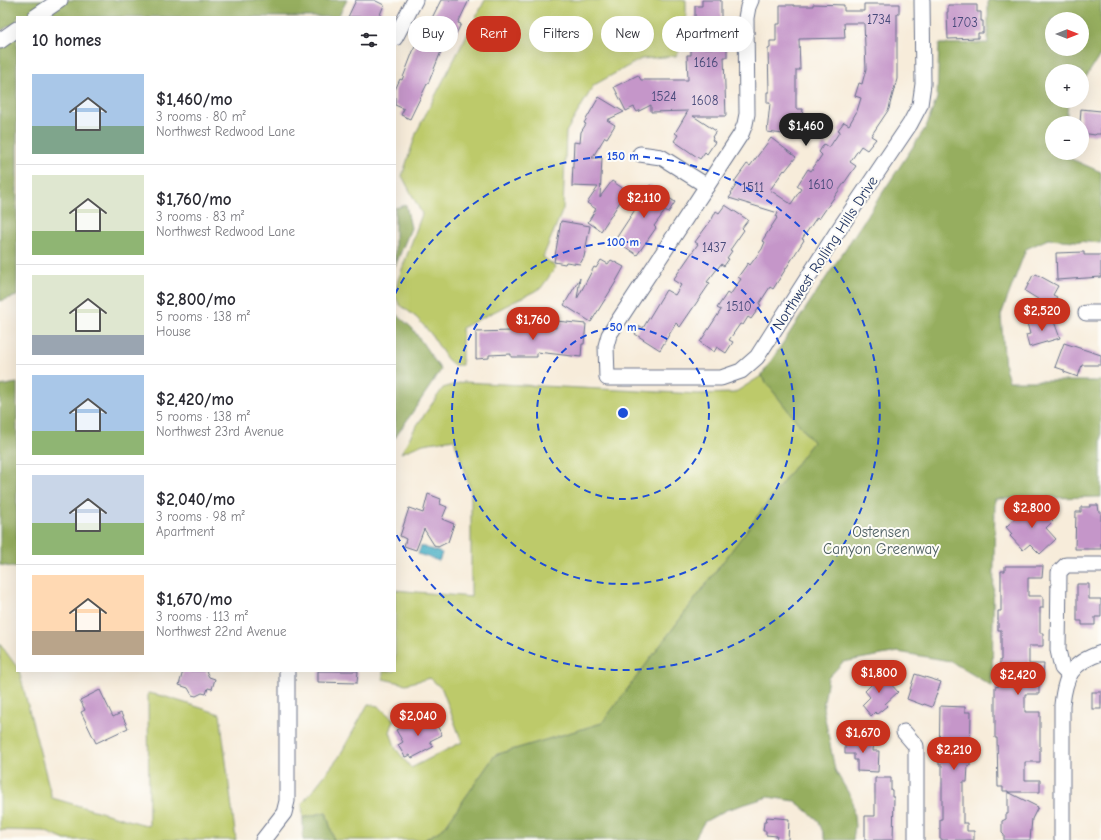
<!DOCTYPE html>
<html lang="en">
<head>
<meta charset="utf-8">
<style>
	body { margin:0; font-family:"Comic Neue",sans-serif; background:#f2f2f3; color:#2b2b33; height:100vh; display:flex; flex-direction:column; font-size:15px; white-space:nowrap }
	* { box-sizing:border-box; margin:0 }
	p { font-size:13px; color:#7c7c81 }
	.icon { flex:none; width:22px; height:22px; fill:none; stroke:currentColor; stroke-width:2; stroke-linecap:round; stroke-linejoin:round }
	.map { position:relative; flex:1; overflow:hidden }
	.panel { position:absolute; left:16px; top:16px; width:380px; height:656px; display:flex; flex-direction:column; background:#fff; border-radius:0px; box-shadow:0 4px 16px #0002 }
	.panel>* { flex:none }
	.top-card { position:absolute; left:408px; top:16px; width:380px; height:36px; display:flex; gap:8px }
	.needle { width:26px; rotate:90deg }
	.tools { position:absolute; left:1045px; top:12px; display:grid; gap:8px }
	.tools a { display:grid; place-items:center; width:44px; height:44px; border-radius:50%; background:#fff; box-shadow:0 4px 16px #0002; font-size:20px }
	.price { position:absolute; translate:-50% -34px; padding:0 9px; border-radius:14px; background:#c8321e; color:#fff; font-size:13px; line-height:26px; filter:drop-shadow(0 1px 2px #0008) }
	.price::after { content:''; position:absolute; left:50%; top:24px; width:12px; height:9px; margin-left:-6px; background:inherit; clip-path:polygon(0 0,100% 0,50% 100%) }
	.price.selected { background:#222; color:#fff }
	ul { padding:0; list-style:none }
	li { display:flex; align-items:center; gap:12px; height:100px; padding:0 16px }
	li+li { border-top:1px solid #e1e1e2 }
	li span { display:grid; place-items:center; flex:none; width:112px; height:80px; border-radius:0px; color:#555 }
	li>.icon { margin-inline-start:auto }
	span .icon { width:48px; height:48px; fill:#fffc; stroke-width:1 }
	li b { font-size:17px }
	h2 { display:flex; justify-content:space-between; align-items:center; height:48px; padding:0 16px; font-size:17px }
	.tag { padding:0 14px; border-radius:18px; background:#fff; box-shadow:0 4px 16px #0002; font-size:14px; line-height:36px }
	.tag.selected { background:#c8321e; color:#fff }
	.map>svg:first-child { display:block }
</style>
</head>
<body>
<div class="map">
<svg width="1101" height="840" viewBox="0 0 1101 840">
	<rect width="100%" height="100%" fill="#fdfcf7"/>
	<filter id="ink" filterUnits="userSpaceOnUse"><feTurbulence type="fractalNoise" baseFrequency=".025" numOctaves="2"/><feDisplacementMap in="SourceGraphic" scale="8" xChannelSelector="R" yChannelSelector="G"/><feConvolveMatrix kernelMatrix="1 2 1 2 8 2 1 2 1" color-interpolation-filters="sRGB"/></filter>
	<filter id="wash" filterUnits="userSpaceOnUse"><feTurbulence type="fractalNoise" baseFrequency=".012" numOctaves="4" result="noise"/><feDisplacementMap in="SourceGraphic" scale="16" xChannelSelector="R" yChannelSelector="G"/><feGaussianBlur stdDeviation="0.9" result="paint"/><feColorMatrix in="noise" values="0 0 0 0 0 0 0 0 0 0 0 0 0 0 0 0 0 1.4 0 .05"/><feComposite in="paint" operator="in"/></filter>
	<g filter="url(#wash)">
		<rect width="100%" height="100%" fill="#f7ecda"/>
		<g fill="#bdca6b" stroke="#6c7c64">
			<polygon points="485,0 686,0 686,38 676,56 641,59 594,85 566,132 563,209 543,257 556,267 541,288 462,328 462,365 454,365 447,359 431,334 417,318 399,304 395,295 398,280 422,214 402,176 417,131"/>
			<polygon points="761,376 813,442 602,723 495,755 444,828 424,840 334,840 326,812 303,818 302,804 339,757 368,704 378,706 394,720 390,732 396,749 411,768 462,742 442,689 430,678 406,684 383,679 383,671 395,671 395,590 471,597 471,492 454,439 423,444 401,453 415,428 443,388 463,382 698,394 734,393"/>
			<polygon points="0,644 17,667 17,671 19,671 52,798 149,826 148,693 163,696 220,714 236,840 65,840 44,831 0,830"/>
		</g>
		<g fill="#96ae5f" stroke="#586e5e" fill-rule="evenodd">
			<polygon points="0,0 53,0 27,17 17,17 17,22 0,31"/>
			<polygon points="68,0 347,0 338,17 43,17"/>
			<path d="M 988,0 L 1101,0 L 1101,54 L 1082,83 L 1082,71 L 1052,71 L 1052,101 L 1070,101 L 1068,104 L 1066,123 L 1052,123 L 1052,153 L 1062,153 L 1062,155 L 1101,172 L 1101,243 L 1048,239 L 1026,249 L 1001,315 L 1005,368 L 1009,381 L 1101,381 L 1101,497 L 995,499 L 992,686 L 950,661 L 898,652 L 843,662 L 828,678 L 823,708 L 835,770 L 852,799 L 855,826 L 853,840 L 826,840 L 818,820 L 795,801 L 768,797 L 726,810 L 704,822 L 694,840 L 424,840 L 444,828 L 495,755 L 602,723 L 813,442 L 761,376 L 926,127 L 937,98 L 939,44 L 988,43 ZM 1052,19 L 1082,19 L 1082,49 L 1052,49 Z"/>
			<polygon points="17,35 17,296 0,301 0,46"/>
			<polygon points="406,205 411,228 395,266 395,208"/>
			<polygon points="395,313 412,328 441,370 395,438"/>
			<polygon points="17,383 17,568 0,565 0,386"/>
			<polygon points="326,812 334,840 303,840 303,818"/>
		</g>
		<polygon fill="#44adc3" stroke="#306e90" points="421,546 442,553 439,561 418,554"/>
		<g id="blocks">
			<g fill="#c596c9">
				<polygon points="356,0 374,0 384,5 379,17 348,17"/>
				<polygon points="441,0 469,0 458,23 461,24 452,42 446,39 428,84 427,84 410,119 401,115 404,109 395,105 395,90 400,79 402,80 417,41 420,42"/>
				<polygon points="702,0 721,0 721,18 725,18 725,27 713,27 713,29 704,30 704,48 727,48 727,57 724,57 726,116 693,116 716,131 712,137 713,138 712,140 715,142 707,154 705,152 700,159 674,141 678,135 675,133 688,111 651,112 651,105 637,112 634,107 626,111 614,87 638,75 641,80 688,80 687,55 691,55 691,49 695,48 695,6 702,6"/>
				<polygon points="813,4 844,5 844,11 864,11 864,4 899,4 899,14 897,14 897,79 890,104 889,109 871,136 876,139 867,150 861,146 850,162 856,166 819,219 817,217 802,239 804,240 773,289 770,287 759,304 761,305 751,319 748,317 743,325 740,324 729,340 733,342 726,353 717,347 714,352 700,342 721,310 717,308 727,293 730,295 741,279 738,277 748,263 750,265 762,249 765,242 762,241 777,218 776,217 778,213 729,198 732,194 731,193 737,184 734,182 747,164 750,166 771,138 796,157 785,171 784,170 770,190 791,204 801,189 797,186 808,169 811,171 822,155 819,152 824,144 829,148 840,131 838,130 844,122 849,125 857,111 861,98 855,96 859,83 862,84 866,69 864,23 844,23 845,38 799,39 800,70 796,70 796,109 803,109 800,136 767,132 770,103 767,103 767,92 769,92 768,49 770,48 770,41 776,41 776,24 780,24 780,5 794,5 794,6 813,6"/>
				<polygon points="948,5 977,5 977,12 981,12 981,21 983,21 983,33 978,33 978,38 948,39 947,12 948,12"/>
				<polygon points="599,97 624,112 607,120 615,125 607,138 605,137 592,158 602,158 600,197 612,181 627,191 601,231 588,222 596,209 587,203 598,187 572,186 574,142 580,143 581,132 586,124 584,123"/>
				<polygon points="1081,109 1101,111 1101,134 1096,134 1095,135 1082,133 1082,123 1080,123"/>
				<polygon points="650,185 675,202 668,213 665,211 654,226 656,228 637,255 615,240 640,202 634,198 639,191 644,194"/>
				<polygon points="725,205 748,220 742,228 744,230 730,250 732,251 727,258 729,259 724,266 721,264 707,282 710,283 680,327 676,323 660,350 635,334 640,326 643,328 666,290 675,295 681,285 673,280 698,244 695,242 712,219 716,211 719,213"/>
				<polygon points="561,221 590,226 584,257 580,264 566,262 565,264 554,262"/>
				<polygon points="1084,252 1084,255 1101,255 1101,277 1057,280 1056,253"/>
				<polygon points="601,260 608,264 611,260 624,267 614,285 591,322 564,305 580,278 577,299 594,267 596,268"/>
				<polygon points="1036,274 1058,286 1053,295 1057,297 1051,310 1040,304 1041,301 1025,291 1033,275 1035,276"/>
				<polygon points="1052,316 1060,338 1029,347 1026,335 1030,334 1027,323"/>
				<polygon points="556,321 586,324 584,344 582,344 581,357 537,352 537,357 511,357 511,354 489,355 489,358 476,359 476,332 511,331 511,325 537,325 537,326 556,328"/>
				<polygon points="1064,343 1101,355 1101,365 1082,365 1078,377 1064,372 1064,370 1055,367"/>
				<polygon points="428,494 441,499 440,504 447,507 442,519 454,524 448,542 438,547 434,545 424,529 416,550 404,546 406,539 400,536 409,508 423,513"/>
				<polygon points="1030,504 1036,510 1039,507 1053,521 1046,528 1056,539 1040,554 1030,544 1023,550 1010,536 1012,534 1006,527"/>
				<polygon points="1090,505 1098,505 1099,512 1101,512 1101,549 1075,549 1076,512 1081,512 1081,507 1090,507"/>
				<polygon points="1005,566 1043,566 1042,578 1028,578 1028,596 1043,596 1043,608 1040,608 1040,633 1043,633 1043,646 1029,646 1029,664 1044,664 1043,676 1039,676 1039,694 1025,694 1025,712 1040,712 1040,762 1025,762 1025,780 1040,780 1040,792 1008,792 1038,807 1032,819 1030,840 1004,840 1004,835 1002,833 1002,821 1006,819 1006,814 1008,814 1008,791 1003,791 1003,787 998,787 997,738 995,738 995,687 999,686 1000,660 1001,660 1001,630 998,630 998,611 1001,611 1001,571 1005,571"/>
				<polygon points="1077,584 1089,584 1089,599 1101,599 1101,617 1095,617 1095,625 1082,625 1082,621 1077,621"/>
				<polygon points="183,671 206,671 209,677 215,679 212,689 208,688 206,694 202,693 196,696 192,695 188,688 179,685"/>
				<polygon points="318,671 358,671 357,683 318,682"/>
				<polygon points="878,672 882,676 883,675 898,692 885,704 887,706 877,714 875,712 871,716 862,705 870,697 865,691 872,684 869,681"/>
				<polygon points="915,674 941,682 932,707 924,704 923,705 907,699"/>
				<polygon points="100,690 113,717 121,713 128,728 96,743 81,712 85,710 80,700"/>
				<rect x="1092" y="692" width="9" height="17"/>
				<polygon points="940,706 965,707 965,712 971,712 970,766 968,766 967,782 963,782 963,823 967,823 967,831 974,831 974,840 942,840 942,839 940,839 940,819 942,819 942,765 939,765"/>
				<polygon points="432,717 442,735 430,741 433,747 412,758 410,755 405,757 398,745 403,742 396,730 417,718 420,723"/>
				<polygon points="845,738 874,739 873,751 879,751 878,772 857,771 857,760 854,760 854,754 845,754"/>
				<polygon points="875,778 891,778 891,790 892,790 892,797 894,797 893,840 865,840 865,816 875,816"/>
				<polygon points="767,817 789,819 788,840 776,840 777,836 766,835 766,831 763,831 764,822 766,822"/>
			</g>
		</g>
	</g>
	<g filter="url(#ink)">
		<use href="#blocks" fill-opacity="0" stroke="#687189" stroke-width="1"/>
		<g fill="none" stroke-linecap="round" stroke-linejoin="round">
			<g stroke="#687189" stroke-width="17">
				<g id="minor">
					<polyline points="751,0 748,7 746,18 747,114 745,124 741,134 609,335 606,346 607,378 721,378 741,371 757,357 835,235 910,124 920,105 923,84 922,0"/>
					<polyline points="35,17 60,0"/>
					<polyline points="395,38 415,0"/>
					<polyline points="0,41 17,29"/>
					<polyline points="640,154 661,157 707,186"/>
					<polyline points="1086,313 1101,313"/>
					<polyline points="1069,675 1062,668 1058,650 1059,572 1066,565 1101,565"/>
					<polyline points="904,732 916,746 916,840"/>
					<polyline points="263,840 284,813 287,801 287,671"/>
					<path d="M 1062,840 L 1062,705 C 1065,676 1071,663 1101,653"/>
				</g>
			</g>
			<use href="#minor" stroke="#fff" stroke-width="15"/>
		</g>
	</g>
	<g fill="none" stroke="#1d4ed8" stroke-width="2" stroke-dasharray="7 5">
		<circle cx="623" cy="413" r="86"/>
		<circle cx="623" cy="413" r="171"/>
		<path d="M395 294A257 257 0 1 1 395 532"/>
	</g>
	<g text-anchor="middle" dominant-baseline="central" stroke-width="4" stroke-linejoin="round" paint-order="stroke">
		<g font-size="13" fill="#464979">
			<text x="879" y="19">1734</text>
			<text x="965" y="22">1703</text>
			<text x="706" y="62">1616</text>
			<text x="664" y="96">1524</text>
			<text x="705" y="100">1608</text>
			<text x="821" y="184">1610</text>
			<text x="753" y="187">1511</text>
			<text x="714" y="247">1437</text>
			<text x="739" y="306">1510</text>
		</g>
		<g font-size="15" fill="#1b2f5e" stroke="#fdfcf7">
			<text transform="translate(825 253) rotate(-57)">Northwest Rolling Hills Drive</text>
		</g>
		<g font-size="15" fill="#4c5e62" stroke="#fdfcf7">
			<text x="881" y="532">Ostensen<tspan x="881" dy="17">Canyon Greenway</tspan></text>
		</g>
	</g>
	<circle cx="623" cy="413" r="6" fill="#1d4ed8" stroke="#fdfcf7" stroke-width="2"/>
	<g font-size="12" text-anchor="middle" font-weight="bold" fill="#1d4ed8" stroke="#fdfcf7" stroke-width="4" stroke-linejoin="round" paint-order="stroke">
		<text x="623" y="160">150 m</text>
		<text x="623" y="246">100 m</text>
		<text x="623" y="331">50 m</text>
	</g>
</svg>
<div class="tools">
<a><svg class="needle" viewBox="-14 -14 28 28"><path d="M0-13l5 13h-10z" fill="#e53935"/><path d="M0 13l5-13h-10z" fill="#7c7c81"/></svg></a>
<a>+</a>
<a>−</a>
</div>
<b class="price selected" style="left:806px;top:147px">$1,460</b>
<b class="price" style="left:644px;top:219px">$2,110</b>
<b class="price" style="left:1042px;top:332px">$2,520</b>
<b class="price" style="left:533px;top:341px">$1,760</b>
<b class="price" style="left:1032px;top:529px">$2,800</b>
<b class="price" style="left:879px;top:694px">$1,800</b>
<b class="price" style="left:1018px;top:696px">$2,420</b>
<b class="price" style="left:418px;top:737px">$2,040</b>
<b class="price" style="left:863px;top:754px">$1,670</b>
<b class="price" style="left:954px;top:771px">$2,210</b>
<div class="top-card">
<a class="tag">Buy</a>
<a class="tag selected">Rent</a>
<a class="tag">Filters</a>
<a class="tag">New</a>
<a class="tag">Apartment</a>
</div>
<section class="panel">
<h2>10 homes<svg class="icon" aria-label="filters" viewBox="0 0 24 24"><path d="M4 7h16M4 17h16"/><circle cx="9" cy="7" r="2"/><circle cx="15" cy="17" r="2"/></svg></h2>
<ul>
<li><span style="background:linear-gradient(#a9c7e8 65%,#7fa58c 0)"><svg class="icon" aria-label="home" viewBox="0 0 24 24"><path d="M3 11l9-7 9 7M6 9v11h12V9"/></svg></span><div><b>$1,460/mo</b><p>3 rooms · 80 m²</p><p>Northwest Redwood Lane</p></div></li>
<li><span style="background:linear-gradient(#dfe7d0 70%,#8fb573 0)"><svg class="icon" aria-label="home" viewBox="0 0 24 24"><path d="M3 11l9-7 9 7M6 9v11h12V9"/></svg></span><div><b>$1,760/mo</b><p>3 rooms · 83 m²</p><p>Northwest Redwood Lane</p></div></li>
<li><span style="background:linear-gradient(#dfe7d0 75%,#9aa5b1 0)"><svg class="icon" aria-label="home" viewBox="0 0 24 24"><path d="M3 11l9-7 9 7M6 9v11h12V9"/></svg></span><div><b>$2,800/mo</b><p>5 rooms · 138 m²</p><p>House</p></div></li>
<li><span style="background:linear-gradient(#a9c7e8 70%,#8fb573 0)"><svg class="icon" aria-label="home" viewBox="0 0 24 24"><path d="M3 11l9-7 9 7M6 9v11h12V9"/></svg></span><div><b>$2,420/mo</b><p>5 rooms · 138 m²</p><p>Northwest 23rd Avenue</p></div></li>
<li><span style="background:linear-gradient(#c9d6e8 60%,#8fb573 0)"><svg class="icon" aria-label="home" viewBox="0 0 24 24"><path d="M3 11l9-7 9 7M6 9v11h12V9"/></svg></span><div><b>$2,040/mo</b><p>3 rooms · 98 m²</p><p>Apartment</p></div></li>
<li><span style="background:linear-gradient(#ffd9b3 70%,#b9a48a 0)"><svg class="icon" aria-label="home" viewBox="0 0 24 24"><path d="M3 11l9-7 9 7M6 9v11h12V9"/></svg></span><div><b>$1,670/mo</b><p>3 rooms · 113 m²</p><p>Northwest 22nd Avenue</p></div></li>
</ul>
</section>
</div>
</body>
</html>
